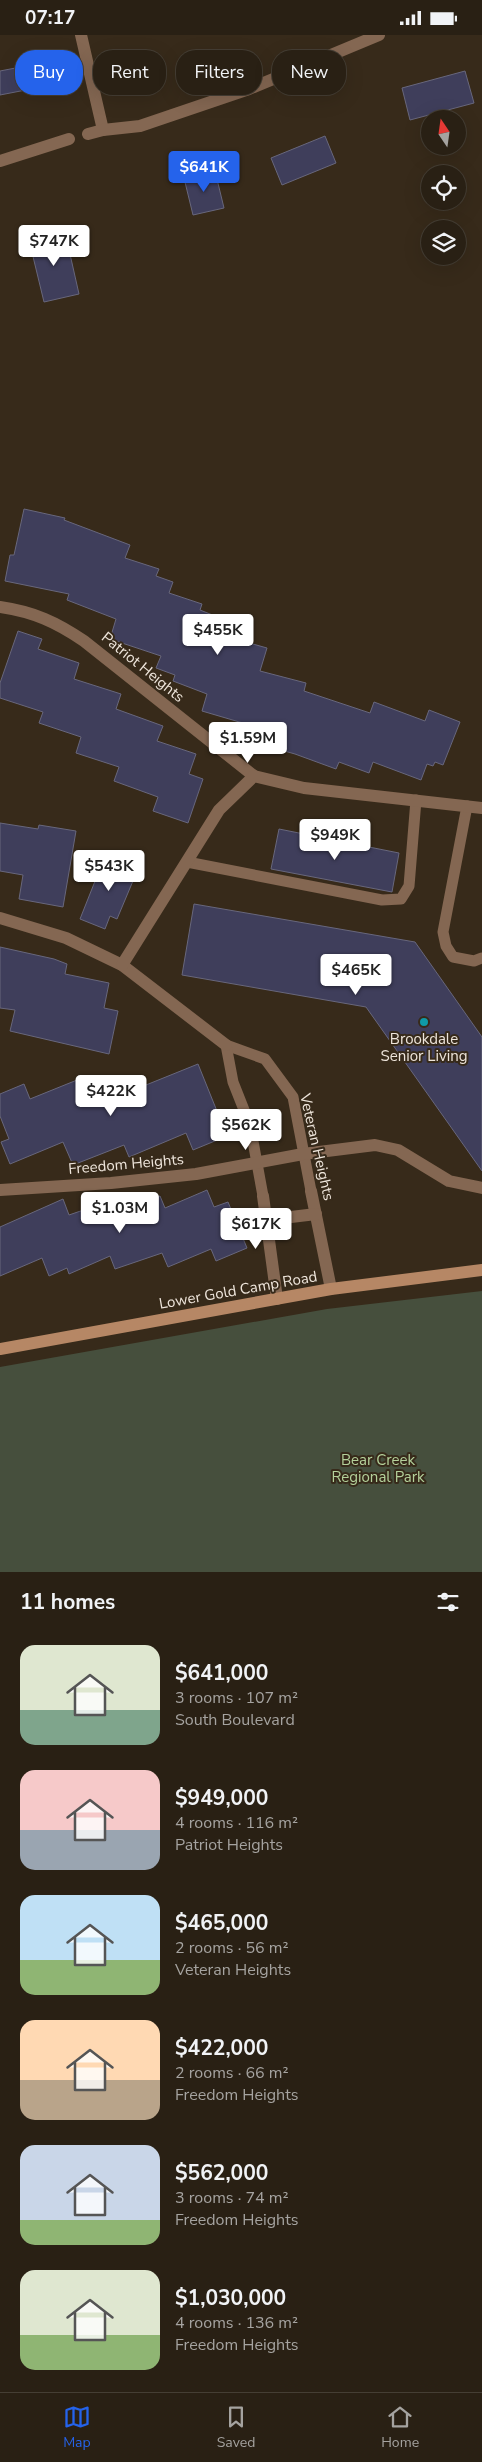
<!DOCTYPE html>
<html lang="en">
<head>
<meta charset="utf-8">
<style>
	body { margin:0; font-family:"Nunito Sans",sans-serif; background:#31281d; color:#f1f3f6; height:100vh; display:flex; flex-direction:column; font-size:19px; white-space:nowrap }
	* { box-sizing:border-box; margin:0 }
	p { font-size:16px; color:#a5a3a0 }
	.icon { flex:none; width:28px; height:28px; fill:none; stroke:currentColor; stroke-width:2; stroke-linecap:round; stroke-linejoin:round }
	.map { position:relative; height:1537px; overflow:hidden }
	.details { display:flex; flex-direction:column; background:#292014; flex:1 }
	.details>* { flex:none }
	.top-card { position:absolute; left:15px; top:15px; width:452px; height:45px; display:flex; gap:10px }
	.needle { width:32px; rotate:347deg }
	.fabs { position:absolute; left:421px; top:75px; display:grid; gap:10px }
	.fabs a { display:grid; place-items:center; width:45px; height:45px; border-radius:50%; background:#292014; box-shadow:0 5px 20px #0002,0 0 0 1px #453e34; font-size:25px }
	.price { position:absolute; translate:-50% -42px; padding:0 11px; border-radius:5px; background:#fff; color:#222; font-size:16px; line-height:32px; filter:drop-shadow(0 1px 2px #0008) }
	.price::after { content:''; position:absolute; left:50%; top:30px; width:15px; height:11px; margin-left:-8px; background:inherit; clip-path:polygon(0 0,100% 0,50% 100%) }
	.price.on { background:#2563eb; color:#fff }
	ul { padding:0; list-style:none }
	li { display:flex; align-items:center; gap:15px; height:125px; padding:0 20px }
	li span { display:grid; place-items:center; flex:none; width:140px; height:100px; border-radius:15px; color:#555 }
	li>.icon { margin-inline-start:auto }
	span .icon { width:60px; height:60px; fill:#fffc; stroke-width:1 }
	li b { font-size:21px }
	h2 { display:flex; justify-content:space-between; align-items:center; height:60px; padding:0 20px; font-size:21px }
	.pill { padding:0 18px; border-radius:20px; background:#292014; box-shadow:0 5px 20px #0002,0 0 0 1px #453e34; font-size:18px; line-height:45px }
	.pill.on { background:#2563eb; color:#fff }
	.status { display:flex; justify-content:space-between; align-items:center; height:35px; padding:0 25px; background:#292014; direction:ltr }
	.status svg { height:14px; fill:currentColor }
	.menu { display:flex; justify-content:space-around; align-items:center; height:70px; border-top:1px solid #453e34; background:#292014; font-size:14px; color:#a5a3a0 }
	.menu a { display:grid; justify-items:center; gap:2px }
	.menu .on { color:#2563eb }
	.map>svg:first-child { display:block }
</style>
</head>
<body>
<div class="status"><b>07:17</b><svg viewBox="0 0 49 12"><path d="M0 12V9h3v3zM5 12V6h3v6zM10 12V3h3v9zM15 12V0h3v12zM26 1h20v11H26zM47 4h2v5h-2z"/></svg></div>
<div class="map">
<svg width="482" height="1537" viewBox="0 0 482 1537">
	<rect width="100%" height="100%" fill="#372a1a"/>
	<polygon fill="#464f3d" points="482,1256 482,1537 0,1537 0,1332 327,1274"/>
	<g fill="#3f3e5b" stroke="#68677c">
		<polygon points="31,30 36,53 0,60 0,36"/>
		<polygon points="465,36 474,68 410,85 402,53"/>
		<polygon points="325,101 336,128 282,150 271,123"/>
		<polygon points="215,136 224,173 193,180 184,143"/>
		<polygon points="65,197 79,259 44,267 29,205"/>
		<polygon points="24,474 65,483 64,485 130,510 125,523 159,534 156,541 173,547 169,558 202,569 200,575 220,583 214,598 267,613 260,636 306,648 304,656 370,678 374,667 425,686 429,675 460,687 443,730 435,727 433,731 427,729 421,745 373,727 369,738 339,727 336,734 295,719 249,706 253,691 202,676 207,659 173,646 175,640 156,633 161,621 110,604 116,584 67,565 69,559 5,546 10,520 14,520"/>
		<polygon points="18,596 42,604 38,614 79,628 74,644 121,659 116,674 163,691 157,706 196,719 189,739 203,744 188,788 153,776 158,762 114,746 119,732 76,718 81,702 39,688 43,677 0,663 0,648"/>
		<polygon points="0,788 38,794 39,790 76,796 63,872 19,864 23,840 0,836"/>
		<polygon points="279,794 399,818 392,857 271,834"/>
		<polygon points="105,821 138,834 117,884 110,881 105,894 80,884"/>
		<polygon points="194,869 415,907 482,1002 482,1136 366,972 182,940"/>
		<polygon points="0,912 54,924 67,929 65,939 109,948 104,973 118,976 109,1019 10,996 15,975 0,973"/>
		<polygon points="198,1029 227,1101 193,1115 186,1098 129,1122 124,1110 73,1130 63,1107 10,1129 1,1107 9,1104 0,1081 0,1059 24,1049 30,1064 82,1043 91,1065 143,1042 146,1050"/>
		<polygon points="207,1155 214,1172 228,1167 247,1213 216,1226 211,1214 168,1232 162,1218 115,1234 110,1221 69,1239 67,1233 49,1241 42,1223 0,1241 0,1192 63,1164 69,1180 124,1161 128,1174 160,1161 165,1173"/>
	</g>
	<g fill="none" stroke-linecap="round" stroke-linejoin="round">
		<g stroke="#846752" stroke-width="11">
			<polyline points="467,771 443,897 446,911 453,922 474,926 482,923"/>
			<polyline points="187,827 382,865 401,864 409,851 416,765"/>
			<polyline points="226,1010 265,1024 293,1062 311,1156"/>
			<polyline points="226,1010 233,1047 250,1090 263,1161"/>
		</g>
		<g stroke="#846752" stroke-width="12">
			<polyline points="81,0 103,95"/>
			<polyline points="88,99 103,95 140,91 249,54 379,0"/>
			<polyline points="0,126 69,104"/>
			<path d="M 0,572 C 34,577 56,587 84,606 L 254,741"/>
			<polyline points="0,883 66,903 122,930 226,1010"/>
			<polyline points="122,930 219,775 254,741 304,753 482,773"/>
			<polyline points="0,1155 111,1148 196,1139 303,1119 375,1110 398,1115 449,1146 482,1153"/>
			<polyline points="311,1156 331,1254"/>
			<polyline points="263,1161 277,1264"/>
			<polyline points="266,1185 316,1179"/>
		</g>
		<polyline stroke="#b68765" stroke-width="12" points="0,1314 331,1254 482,1235"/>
	</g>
	<circle fill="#0f9aa8" stroke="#372a1a" stroke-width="2" cx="424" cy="987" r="5"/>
	<g text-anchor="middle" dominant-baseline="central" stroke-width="4" stroke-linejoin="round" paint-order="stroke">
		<g font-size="15" fill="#eee5db" stroke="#372a1a">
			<text transform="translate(143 632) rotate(39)">Patriot Heights</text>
			<text transform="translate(317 1112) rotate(77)">Veteran Heights</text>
			<text transform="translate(126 1129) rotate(-5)">Freedom Heights</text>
			<text transform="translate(238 1255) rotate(-10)">Lower Gold Camp Road</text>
		</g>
		<g font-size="15" fill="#eee5db" stroke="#372a1a">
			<text x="424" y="1004">Brookdale<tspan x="424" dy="17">Senior Living</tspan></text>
		</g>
		<g font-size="15" fill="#b4d19b" stroke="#372a1a">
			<text x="378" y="1425">Bear Creek<tspan x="378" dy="17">Regional Park</tspan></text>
		</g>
	</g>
</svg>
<div class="fabs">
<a><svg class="needle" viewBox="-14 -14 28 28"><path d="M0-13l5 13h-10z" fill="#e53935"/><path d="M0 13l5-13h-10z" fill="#a5a3a0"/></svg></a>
<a><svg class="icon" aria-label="locate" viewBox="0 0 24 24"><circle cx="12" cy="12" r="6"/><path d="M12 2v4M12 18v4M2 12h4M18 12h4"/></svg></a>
<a><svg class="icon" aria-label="layers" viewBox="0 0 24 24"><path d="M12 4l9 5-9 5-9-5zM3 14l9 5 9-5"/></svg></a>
</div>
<b class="price on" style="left:204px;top:158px">$641K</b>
<b class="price" style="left:54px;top:232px">$747K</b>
<b class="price" style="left:218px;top:621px">$455K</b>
<b class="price" style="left:248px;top:729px">$1.59M</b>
<b class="price" style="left:335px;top:826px">$949K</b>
<b class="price" style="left:109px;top:857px">$543K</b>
<b class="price" style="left:356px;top:961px">$465K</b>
<b class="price" style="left:111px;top:1082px">$422K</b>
<b class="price" style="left:246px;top:1116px">$562K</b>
<b class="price" style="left:120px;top:1199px">$1.03M</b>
<b class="price" style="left:256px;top:1215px">$617K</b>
<div class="top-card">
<a class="pill on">Buy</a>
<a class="pill">Rent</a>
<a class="pill">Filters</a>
<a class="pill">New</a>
</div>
</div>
<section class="details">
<h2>11 homes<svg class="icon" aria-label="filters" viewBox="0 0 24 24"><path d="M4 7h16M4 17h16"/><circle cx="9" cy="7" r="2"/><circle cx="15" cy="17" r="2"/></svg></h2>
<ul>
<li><span style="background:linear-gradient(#dfe7d0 65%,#7fa58c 0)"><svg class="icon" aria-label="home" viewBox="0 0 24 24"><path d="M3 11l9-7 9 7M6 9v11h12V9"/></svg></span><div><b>$641,000</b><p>3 rooms · 107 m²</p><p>South Boulevard</p></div></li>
<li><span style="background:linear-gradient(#f6c9c9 60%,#9aa5b1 0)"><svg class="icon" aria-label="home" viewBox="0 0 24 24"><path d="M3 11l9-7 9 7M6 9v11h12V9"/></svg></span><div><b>$949,000</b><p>4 rooms · 116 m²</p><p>Patriot Heights</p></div></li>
<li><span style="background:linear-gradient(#bfe0f5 65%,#8fb573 0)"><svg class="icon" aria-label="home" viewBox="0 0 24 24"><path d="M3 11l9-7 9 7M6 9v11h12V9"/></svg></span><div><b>$465,000</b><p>2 rooms · 56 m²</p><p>Veteran Heights</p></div></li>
<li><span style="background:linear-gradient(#ffd9b3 60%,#b9a48a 0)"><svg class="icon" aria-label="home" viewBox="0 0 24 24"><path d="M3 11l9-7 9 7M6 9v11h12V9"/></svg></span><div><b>$422,000</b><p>2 rooms · 66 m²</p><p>Freedom Heights</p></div></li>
<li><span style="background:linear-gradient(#c9d6e8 75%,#8fb573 0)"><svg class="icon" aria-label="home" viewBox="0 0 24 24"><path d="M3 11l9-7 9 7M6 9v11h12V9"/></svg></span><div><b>$562,000</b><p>3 rooms · 74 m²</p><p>Freedom Heights</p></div></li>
<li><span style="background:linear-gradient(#dfe7d0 65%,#8fb573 0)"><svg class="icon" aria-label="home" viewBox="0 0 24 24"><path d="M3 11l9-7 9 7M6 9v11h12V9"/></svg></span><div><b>$1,030,000</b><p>4 rooms · 136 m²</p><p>Freedom Heights</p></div></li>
</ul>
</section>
<nav class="menu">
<a class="on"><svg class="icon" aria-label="map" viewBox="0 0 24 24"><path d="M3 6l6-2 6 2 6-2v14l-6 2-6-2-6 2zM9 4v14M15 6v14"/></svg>Map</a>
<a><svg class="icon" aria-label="saved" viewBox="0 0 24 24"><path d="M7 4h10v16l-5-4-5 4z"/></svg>Saved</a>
<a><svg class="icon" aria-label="home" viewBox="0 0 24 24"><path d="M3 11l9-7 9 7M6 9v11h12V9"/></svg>Home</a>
</nav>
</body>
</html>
